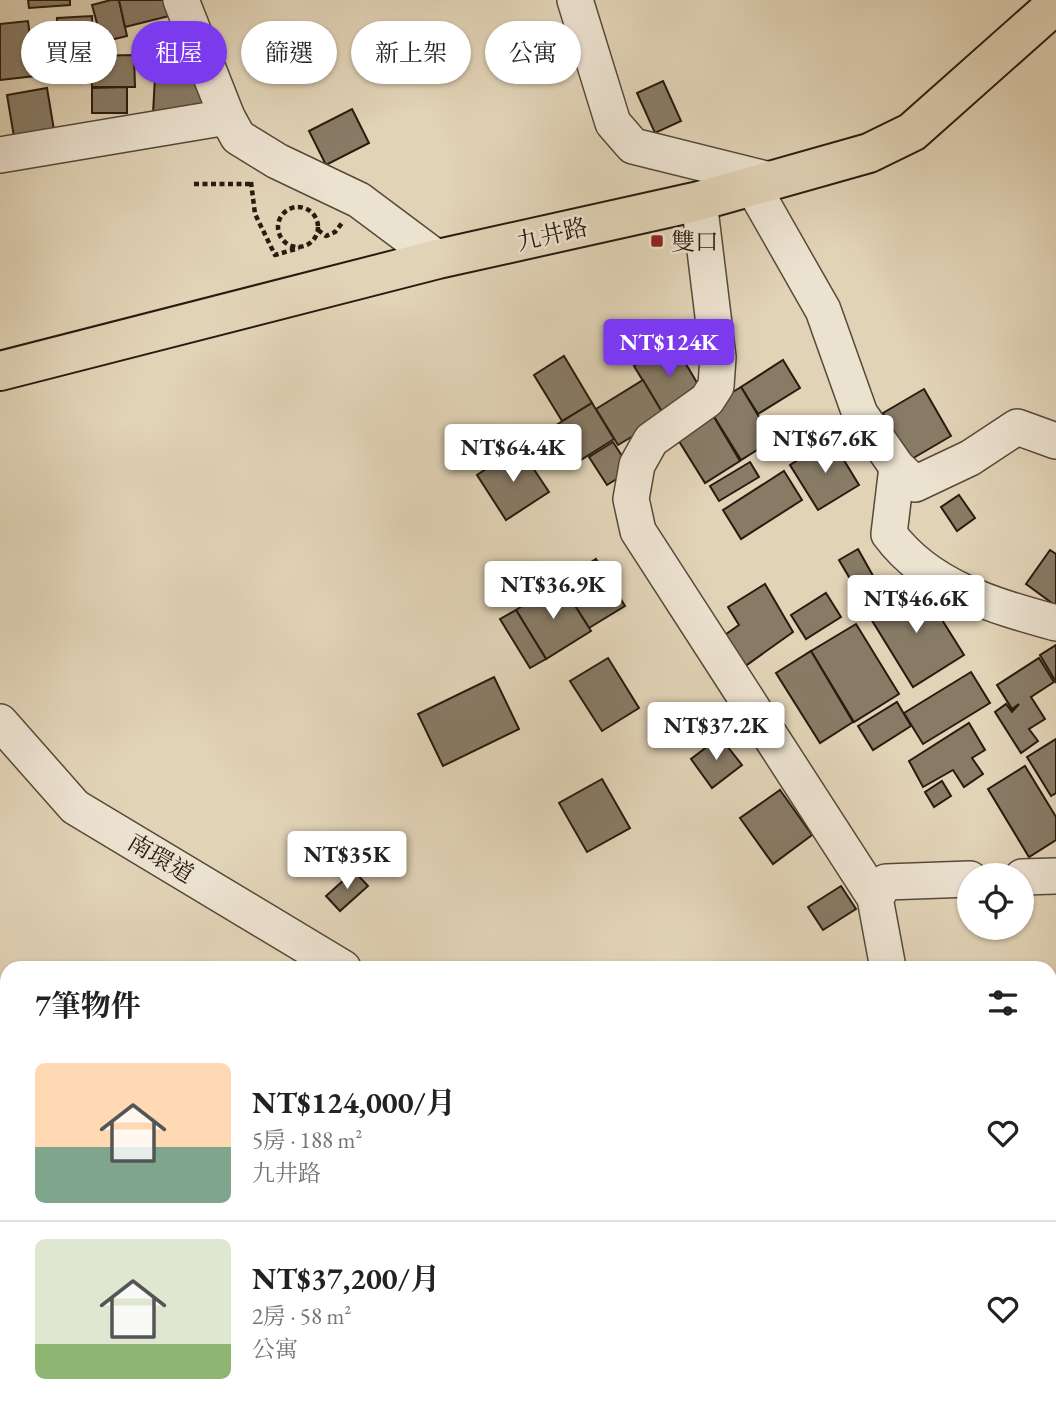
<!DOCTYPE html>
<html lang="zh-TW">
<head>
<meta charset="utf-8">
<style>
	body { margin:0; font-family:"EB Garamond","Noto Serif TC",serif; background:#f2f2f2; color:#222; height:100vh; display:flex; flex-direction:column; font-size:26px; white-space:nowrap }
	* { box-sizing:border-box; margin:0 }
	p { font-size:23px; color:#767676 }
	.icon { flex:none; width:38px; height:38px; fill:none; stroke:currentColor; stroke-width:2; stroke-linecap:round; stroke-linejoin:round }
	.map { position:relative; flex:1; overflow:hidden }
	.drawer { position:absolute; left:0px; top:961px; width:1057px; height:450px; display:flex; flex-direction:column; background:#fff; border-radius:21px 21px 0 0; box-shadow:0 2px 5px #0004 }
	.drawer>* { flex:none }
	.guide { position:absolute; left:21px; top:21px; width:700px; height:63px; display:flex; gap:14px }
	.fabs { position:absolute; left:957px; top:863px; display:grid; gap:14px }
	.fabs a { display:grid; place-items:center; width:77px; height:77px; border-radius:50%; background:#fff; box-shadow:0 2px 5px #0004; font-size:35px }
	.price { position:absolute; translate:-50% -60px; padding:0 16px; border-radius:7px; background:#fff; color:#222; font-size:23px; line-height:46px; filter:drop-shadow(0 2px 4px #0008) }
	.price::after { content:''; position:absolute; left:50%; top:42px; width:21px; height:16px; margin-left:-10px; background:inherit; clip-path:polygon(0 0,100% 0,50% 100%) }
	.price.active { background:#7c3aed; color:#fff }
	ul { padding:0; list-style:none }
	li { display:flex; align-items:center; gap:21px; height:175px; padding:0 35px }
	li+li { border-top:2px solid #e0e0e0 }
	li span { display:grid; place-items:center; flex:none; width:196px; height:140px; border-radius:10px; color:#555 }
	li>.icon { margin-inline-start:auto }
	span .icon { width:84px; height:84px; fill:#fffc; stroke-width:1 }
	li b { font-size:30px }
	h2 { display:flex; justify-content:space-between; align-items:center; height:84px; padding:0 35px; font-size:30px }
	.pill { padding:0 24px; border-radius:32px; background:#fff; box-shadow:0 2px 5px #0004; font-size:24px; line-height:63px }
	.pill.active { background:#7c3aed; color:#fff }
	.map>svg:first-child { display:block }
</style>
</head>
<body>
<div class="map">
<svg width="1056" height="1410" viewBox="0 0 1056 1410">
	<rect width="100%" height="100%" fill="#e1d3b6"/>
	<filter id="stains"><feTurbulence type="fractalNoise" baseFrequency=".00286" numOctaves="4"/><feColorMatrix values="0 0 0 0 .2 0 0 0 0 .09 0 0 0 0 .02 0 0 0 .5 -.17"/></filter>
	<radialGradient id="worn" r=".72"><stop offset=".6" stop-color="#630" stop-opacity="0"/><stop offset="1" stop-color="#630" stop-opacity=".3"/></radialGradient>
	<polygon fill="#a2947d" stroke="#716451" stroke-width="2" points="0,1365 7,1367 7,1404 182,1404 205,1410 0,1410"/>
	<g fill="#887b66" stroke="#281b0f" stroke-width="2">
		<polygon points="28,0 70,0 70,5 29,8"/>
		<polygon points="111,0 119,0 127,36 102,42 92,5"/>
		<polygon points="119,0 165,0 169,16 125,27"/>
		<polygon points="92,16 93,47 58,49 57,18"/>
		<polygon points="28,21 35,76 0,80 0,24"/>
		<polygon points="134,55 135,87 92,87 91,56"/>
		<polygon points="155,76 203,78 202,116 153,114"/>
		<polygon points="663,81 681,121 655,133 637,93"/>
		<polygon points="127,87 127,113 92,113 92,88"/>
		<polygon points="47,88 54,130 14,137 7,95"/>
		<polygon points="352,109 369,143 326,165 309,131"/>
		<polygon points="673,342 703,393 665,417 634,366"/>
		<polygon points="564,356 592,403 562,421 534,375"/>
		<polygon points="783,360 800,388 758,414 741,387"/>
		<polygon points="643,380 665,417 618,445 596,409"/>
		<polygon points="741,387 773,440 741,460 708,407"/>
		<polygon points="924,389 951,436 910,460 883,413"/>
		<polygon points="592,403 614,439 576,463 553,427"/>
		<polygon points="708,407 740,461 705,483 672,430"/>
		<polygon points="831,439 859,485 818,510 790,465"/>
		<polygon points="613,442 631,470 607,485 589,457"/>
		<polygon points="519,447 549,492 506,520 477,475"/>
		<polygon points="750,462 759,477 719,501 710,486"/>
		<polygon points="784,471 802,500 741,539 723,510"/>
		<polygon points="959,495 975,518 957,531 941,507"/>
		<polygon points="858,549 877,583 859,594 839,560"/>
		<polygon points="1050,550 1056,554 1056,606 1026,584"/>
		<polygon points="596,559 625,606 589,628 560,582"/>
		<polygon points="560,582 591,631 546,659 516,610"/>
		<polygon points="919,583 964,655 913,687 868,614"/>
		<polygon points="765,584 793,632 744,667 722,637 739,625 728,607"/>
		<polygon points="826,593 841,617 806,639 791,615"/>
		<polygon points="516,610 546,659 530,668 500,619"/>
		<polygon points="856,624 899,694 854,722 811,651"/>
		<polygon points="1056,645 1056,682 1040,655"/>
		<polygon points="811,651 853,722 820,743 776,673"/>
		<polygon points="608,658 639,708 602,731 570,681"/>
		<polygon points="1039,658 1054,682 1031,697 1045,719 1029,729 1038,741 1021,753 995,712 1006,704 1012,712 1019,704 1012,709 997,685"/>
		<polygon points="971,672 990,703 923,744 904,713"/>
		<polygon points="494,677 519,729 443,766 418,714"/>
		<polygon points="897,702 911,726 873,750 858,726"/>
		<polygon points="969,723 985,750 972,758 983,774 964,787 953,770 923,787 909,761"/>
		<polygon points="720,737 742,765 712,788 691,759"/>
		<polygon points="1056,739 1056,793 1051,796 1027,757"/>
		<polygon points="1025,766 1056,817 1056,840 1029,857 988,789"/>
		<polygon points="602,779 630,828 587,852 559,803"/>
		<polygon points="942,781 951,796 934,807 925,792"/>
		<polygon points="780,790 812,835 773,864 740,818"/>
		<polygon points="354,871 368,886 340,911 326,896"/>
		<polygon points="841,886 856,909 823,930 808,907"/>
	</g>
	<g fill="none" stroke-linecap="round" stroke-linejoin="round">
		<g stroke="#564939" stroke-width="38">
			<g id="minor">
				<polyline points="181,0 227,117 238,137 277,161 359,200 438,259"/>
				<polyline points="575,0 613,123 633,146 774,181"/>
				<polyline points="0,155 227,117"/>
				<polyline points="753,187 823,310 860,414 897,467 915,484 970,458 1017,427 1056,441"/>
				<polyline points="699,201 718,357 716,386 707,400 651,440 637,465 631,499 638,531 875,898 888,968"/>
				<path d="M 897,467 L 889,534 C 929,588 995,606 1056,623"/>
				<polyline points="0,722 75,807 343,968"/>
				<polyline points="1022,877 1056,876"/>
				<polyline points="875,898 886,882 970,879"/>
				<polyline points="1050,1257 1056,1262"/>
			</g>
		</g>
		<g stroke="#281b0f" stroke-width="42">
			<polyline id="major" points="0,371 438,259 699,201 869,153 912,132 1056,4"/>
		</g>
		<g stroke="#281b0f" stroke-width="4.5" stroke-dasharray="5 3.5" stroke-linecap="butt">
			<polyline points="251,182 255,214 275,255 299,248"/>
			<polyline points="194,184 253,184"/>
			<circle cx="298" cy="227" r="20"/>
			<polyline points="318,230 326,236 335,232 342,223"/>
			<polyline points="957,1410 959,1404"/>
		</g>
		<use href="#minor" stroke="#ece2d0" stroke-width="35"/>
		<use href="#major" stroke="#e1d3b6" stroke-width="38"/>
	</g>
	<rect fill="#8f2418" stroke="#ece2d0" stroke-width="2.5" x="650" y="234" width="14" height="14" rx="3.5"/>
	<g text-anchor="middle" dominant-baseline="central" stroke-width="5" stroke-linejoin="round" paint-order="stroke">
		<g font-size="24" fill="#281b0f" stroke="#ece2d0">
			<text transform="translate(552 234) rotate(-13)">九井路</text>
			<text transform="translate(161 858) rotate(31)">南環道</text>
		</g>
		<g font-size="24" fill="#281b0f" stroke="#ece2d0" text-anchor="start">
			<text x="671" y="241">雙口</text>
		</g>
	</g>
	<rect width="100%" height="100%" filter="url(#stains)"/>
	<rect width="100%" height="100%" fill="url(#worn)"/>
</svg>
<div class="fabs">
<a><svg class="icon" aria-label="locate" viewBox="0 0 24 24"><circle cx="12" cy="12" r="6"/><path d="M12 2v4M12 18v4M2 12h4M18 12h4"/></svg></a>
</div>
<b class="price active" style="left:669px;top:379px">NT$124K</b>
<b class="price" style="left:825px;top:475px">NT$67.6K</b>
<b class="price" style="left:513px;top:484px">NT$64.4K</b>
<b class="price" style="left:553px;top:621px">NT$36.9K</b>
<b class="price" style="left:916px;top:635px">NT$46.6K</b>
<b class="price" style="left:716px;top:762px">NT$37.2K</b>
<b class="price" style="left:347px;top:891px">NT$35K</b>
<div class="guide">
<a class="pill">買屋</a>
<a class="pill active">租屋</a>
<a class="pill">篩選</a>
<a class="pill">新上架</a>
<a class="pill">公寓</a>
</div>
<section class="drawer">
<h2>7筆物件<svg class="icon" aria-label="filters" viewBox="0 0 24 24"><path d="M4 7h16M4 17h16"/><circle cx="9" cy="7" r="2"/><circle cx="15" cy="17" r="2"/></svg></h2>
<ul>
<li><span style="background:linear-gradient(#ffd9b3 60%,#7fa58c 0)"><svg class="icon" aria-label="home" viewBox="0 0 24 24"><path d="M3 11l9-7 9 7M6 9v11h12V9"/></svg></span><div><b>NT$124,000/月</b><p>5房 · 188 m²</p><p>九井路</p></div><svg class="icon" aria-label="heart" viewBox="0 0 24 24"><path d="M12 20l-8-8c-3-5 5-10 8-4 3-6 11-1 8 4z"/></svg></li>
<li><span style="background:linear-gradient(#dfe7d0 75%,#8fb573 0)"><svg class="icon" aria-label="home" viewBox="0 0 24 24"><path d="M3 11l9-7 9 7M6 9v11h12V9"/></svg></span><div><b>NT$37,200/月</b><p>2房 · 58 m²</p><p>公寓</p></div><svg class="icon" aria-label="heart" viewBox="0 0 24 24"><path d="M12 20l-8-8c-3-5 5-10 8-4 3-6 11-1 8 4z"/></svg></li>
</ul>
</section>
</div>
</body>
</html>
